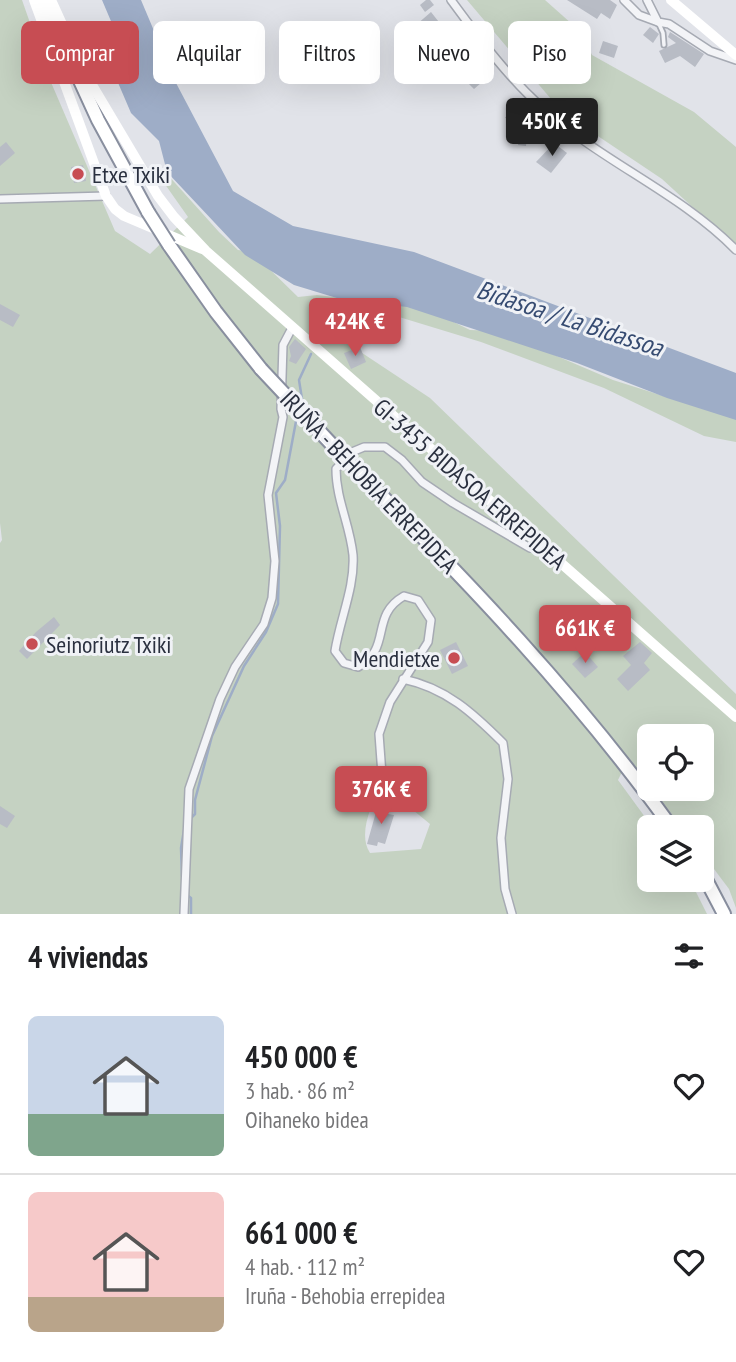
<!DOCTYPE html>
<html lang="es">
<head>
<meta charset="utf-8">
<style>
	body { margin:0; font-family:"PT Sans Narrow",sans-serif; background:#f2f2f2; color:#202124; height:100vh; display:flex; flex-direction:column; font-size:26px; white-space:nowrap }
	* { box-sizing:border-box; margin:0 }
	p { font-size:23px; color:#757577 }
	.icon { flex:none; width:38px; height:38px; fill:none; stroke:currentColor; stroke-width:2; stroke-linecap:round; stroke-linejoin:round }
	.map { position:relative; height:914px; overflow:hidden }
	.details { display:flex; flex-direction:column; background:#fff; flex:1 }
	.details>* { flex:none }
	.hud { position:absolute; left:21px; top:21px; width:695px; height:63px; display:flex; gap:14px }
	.controls { position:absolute; left:637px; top:724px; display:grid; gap:14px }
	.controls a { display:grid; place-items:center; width:77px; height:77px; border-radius:10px; background:#fff; box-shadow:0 7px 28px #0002; font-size:35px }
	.price { position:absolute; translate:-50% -60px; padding:0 16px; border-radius:7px; background:#c74d53; color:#fff; font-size:23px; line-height:46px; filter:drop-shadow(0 2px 4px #0008) }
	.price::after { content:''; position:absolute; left:50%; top:42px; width:21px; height:16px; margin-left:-10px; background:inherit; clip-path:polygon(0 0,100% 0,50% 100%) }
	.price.active { background:#222; color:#fff }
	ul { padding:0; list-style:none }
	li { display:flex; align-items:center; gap:21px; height:175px; padding:0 28px }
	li+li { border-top:2px solid #e0e0e0 }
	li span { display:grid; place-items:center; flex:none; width:196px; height:140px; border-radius:10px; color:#555 }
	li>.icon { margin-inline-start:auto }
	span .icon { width:84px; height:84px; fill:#fffc; stroke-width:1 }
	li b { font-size:30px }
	h2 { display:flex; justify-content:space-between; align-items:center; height:84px; padding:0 28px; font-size:30px }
	.pill { padding:0 24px; border-radius:10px; background:#fff; box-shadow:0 7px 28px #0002; font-size:24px; line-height:63px }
	.pill.active { background:#c74d53; color:#fff }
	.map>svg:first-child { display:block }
</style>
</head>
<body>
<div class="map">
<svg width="736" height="914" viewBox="0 0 736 914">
	<rect width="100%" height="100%" fill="#e1e3e9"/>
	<g fill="#c5d2c2" fill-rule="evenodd">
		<path d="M 0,0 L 22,0 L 50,80 L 115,231 L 150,254 L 188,217 L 162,180 L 167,174 L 219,232 L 238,250 L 252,252 L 298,297 L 317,295 L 425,308 L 470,330 L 498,331 L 613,380 L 736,419 L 736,442 L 704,436 L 604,388 L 481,342 L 386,313 L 334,309 L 335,335 L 430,398 L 736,694 L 736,908 L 729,889 L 702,853 L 702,828 L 682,828 L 653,789 L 702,789 L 702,737 L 649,737 L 649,784 L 629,758 L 618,780 L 653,828 L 649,828 L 649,880 L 690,880 L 707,914 L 0,914 L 0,543 L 2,540 L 0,523 ZM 380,783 L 430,824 L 421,849 L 370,853 C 357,833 373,804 380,783 Z"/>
		<polygon points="467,0 545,0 581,32 592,55 694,112 736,147 736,247 662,179 562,112"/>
	</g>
	<polygon fill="#9eadc7" points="102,0 141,0 176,83 233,191 293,226 414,252 736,373 736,420 667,398 577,363 407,307 340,299 294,285 245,255 167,172 159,141 131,113 113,71 119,40"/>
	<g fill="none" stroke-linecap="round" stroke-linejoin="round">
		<g stroke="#9eadc7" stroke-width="2.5">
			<polyline points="331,325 337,313 340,299"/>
			<polyline points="318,340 324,333"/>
			<polyline points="300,406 302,399 299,380 311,354"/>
			<polyline points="190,819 195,814 195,800 212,736 244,666 266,632 278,604 280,526 276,493 285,480 297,416"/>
			<polyline points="182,876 181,848 184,830"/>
			<polyline points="187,895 191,898 191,914"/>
		</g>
	</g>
	<g fill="#b8bcc5">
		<polygon points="426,0 430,0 434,5 425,12 420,5"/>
		<polygon points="567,0 610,0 617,5 610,19 601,13 597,19"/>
		<polygon points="431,12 446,31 434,41 426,31 423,33 416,25"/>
		<polygon points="650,27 659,34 653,43 643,35"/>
		<polygon points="670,32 704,54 695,67 680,56 665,63 659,51 676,43 668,37"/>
		<polygon points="453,35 463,48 443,67 437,60 446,53 444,50 451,44 447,39"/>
		<polygon points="603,41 618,46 614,58 599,53"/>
		<polygon points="458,64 467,68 481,83 474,89 460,75 455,73"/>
		<polygon points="521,116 528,125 526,146 518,145 519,137 505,117"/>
		<polygon points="6,142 15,153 0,166 0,147"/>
		<polygon points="554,143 567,153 551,173 536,162"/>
		<polygon points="83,165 86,181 74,183 71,167"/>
		<polygon points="0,304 20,315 13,327 0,320"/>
		<polygon points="295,339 306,349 296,364 289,361 291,356 289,347"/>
		<polygon points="360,347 366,362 351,369 344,353"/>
		<polygon points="54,617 60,625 27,659 19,651 36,632"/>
		<polygon points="594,626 602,635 595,640 588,629"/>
		<polygon points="456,642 468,666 452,674 440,650"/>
		<polygon points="640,642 652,653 644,663 650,670 628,691 617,679 631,665 623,656"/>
		<polygon points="585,652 598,667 585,678 572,664"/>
		<polygon points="378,805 389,808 388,814 394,815 385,844 378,842 377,846 367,844"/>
		<polygon points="0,806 15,816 7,828 0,824"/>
	</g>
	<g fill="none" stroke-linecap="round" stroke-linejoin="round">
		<g stroke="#a6aab3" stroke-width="7">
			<polyline id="lane" points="659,24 663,33 664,45"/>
		</g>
		<g stroke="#a6aab3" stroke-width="10">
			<g id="street">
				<path d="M 451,0 C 479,38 509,79 545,110 C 604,163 680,193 736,250"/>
				<polyline points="624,0 639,15 658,22"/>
				<polyline points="647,0 658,22 669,24 710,51 736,60"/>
				<polyline points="0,199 106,196"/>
				<path d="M 403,679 C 446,688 473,713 503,743 L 508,779 L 501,838 L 505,889 L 512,914"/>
				<path d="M 390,800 L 383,788 L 379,734 L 390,702 L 428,642 L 431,620 L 418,600 L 404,596 C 369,616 393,648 358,667 L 344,663 L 335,651 C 340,619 355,587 353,555 C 350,525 336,499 336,469 L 352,452 L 364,447 L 385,447 L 402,460 L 422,482 L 453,503 L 530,548 L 538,544"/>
				<polyline points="184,914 189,789 220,699 235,667 264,624 272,598 275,561 268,495 283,417 281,409 283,345 292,328"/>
			</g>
		</g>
		<g stroke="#898f9f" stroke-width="16">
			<g id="highway">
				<polyline points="43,0 98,120 148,212"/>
				<polyline points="169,245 216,312 261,369"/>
				<path d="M 352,466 C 466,579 578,697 672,828"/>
				<polyline points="702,872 724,914"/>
			</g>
		</g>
		<use href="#lane" stroke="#f3f4f7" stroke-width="3.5"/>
		<use href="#street" stroke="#f3f4f7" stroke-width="7"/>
		<g stroke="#fff" stroke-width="10">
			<polyline points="34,0 106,196 115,209 124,216 202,249"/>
			<polyline points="51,0 82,68 158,196 174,217 206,251 736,717"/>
			<polyline points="671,0 736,55"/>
		</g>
		<use href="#highway" stroke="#fff" stroke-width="12"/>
		<g stroke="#898f9f" stroke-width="16" stroke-linecap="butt">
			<g id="highway-bridge">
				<polyline points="148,212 169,245"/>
				<polyline points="261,369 352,466"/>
			</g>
		</g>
		<use href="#highway-bridge" stroke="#fff" stroke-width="12"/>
	</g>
	<g fill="#c74d53" stroke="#f0f2f6" stroke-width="2.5">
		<circle cx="78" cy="174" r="7"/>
		<circle cx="32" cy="644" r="7"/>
		<circle cx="454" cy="658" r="7"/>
	</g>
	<g text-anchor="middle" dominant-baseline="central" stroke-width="6" stroke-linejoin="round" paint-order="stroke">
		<g font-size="24" fill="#2a303f" stroke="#f0f2f6" text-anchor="start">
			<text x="92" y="174">Etxe Txiki</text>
			<text x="46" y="644">Seinoriutz Txiki</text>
			<text x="440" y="658" text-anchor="end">Mendietxe</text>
		</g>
		<g font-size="24" fill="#2a303f" stroke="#f0f2f6">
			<text transform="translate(369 482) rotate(46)">IRUÑA - BEHOBIA ERREPIDEA</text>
			<text transform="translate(470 484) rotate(41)">GI-3455 BIDASOA ERREPIDEA</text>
		</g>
		<g font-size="26" font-style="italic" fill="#364b71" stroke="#f0f2f6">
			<text transform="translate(570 318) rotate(18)">Bidasoa / La Bidassoa</text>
		</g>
	</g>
</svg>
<div class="controls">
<a><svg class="icon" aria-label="locate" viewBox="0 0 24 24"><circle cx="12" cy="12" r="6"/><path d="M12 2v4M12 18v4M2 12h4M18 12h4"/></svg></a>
<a><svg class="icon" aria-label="layers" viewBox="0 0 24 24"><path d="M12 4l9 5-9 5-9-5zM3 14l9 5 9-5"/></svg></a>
</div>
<b class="price active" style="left:552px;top:158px">450K €</b>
<b class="price" style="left:355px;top:358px">424K €</b>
<b class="price" style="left:585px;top:665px">661K €</b>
<b class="price" style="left:381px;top:826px">376K €</b>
<div class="hud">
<a class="pill active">Comprar</a>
<a class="pill">Alquilar</a>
<a class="pill">Filtros</a>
<a class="pill">Nuevo</a>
<a class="pill">Piso</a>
</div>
</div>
<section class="details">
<h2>4 viviendas<svg class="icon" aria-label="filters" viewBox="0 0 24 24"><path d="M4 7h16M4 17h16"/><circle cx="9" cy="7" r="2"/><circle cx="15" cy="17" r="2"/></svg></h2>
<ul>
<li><span style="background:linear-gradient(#c9d6e8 70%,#7fa58c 0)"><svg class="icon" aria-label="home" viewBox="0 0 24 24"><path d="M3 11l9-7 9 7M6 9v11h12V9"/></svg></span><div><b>450 000 €</b><p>3 hab. · 86 m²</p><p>Oihaneko bidea</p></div><svg class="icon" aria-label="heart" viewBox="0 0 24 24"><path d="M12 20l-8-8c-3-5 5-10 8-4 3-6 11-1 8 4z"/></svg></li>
<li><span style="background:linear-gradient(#f6c9c9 75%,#b9a48a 0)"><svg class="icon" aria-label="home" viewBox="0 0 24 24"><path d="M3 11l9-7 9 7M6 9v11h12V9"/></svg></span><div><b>661 000 €</b><p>4 hab. · 112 m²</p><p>Iruña - Behobia errepidea</p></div><svg class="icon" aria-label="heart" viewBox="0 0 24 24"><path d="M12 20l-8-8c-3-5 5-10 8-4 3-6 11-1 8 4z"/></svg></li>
</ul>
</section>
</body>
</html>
